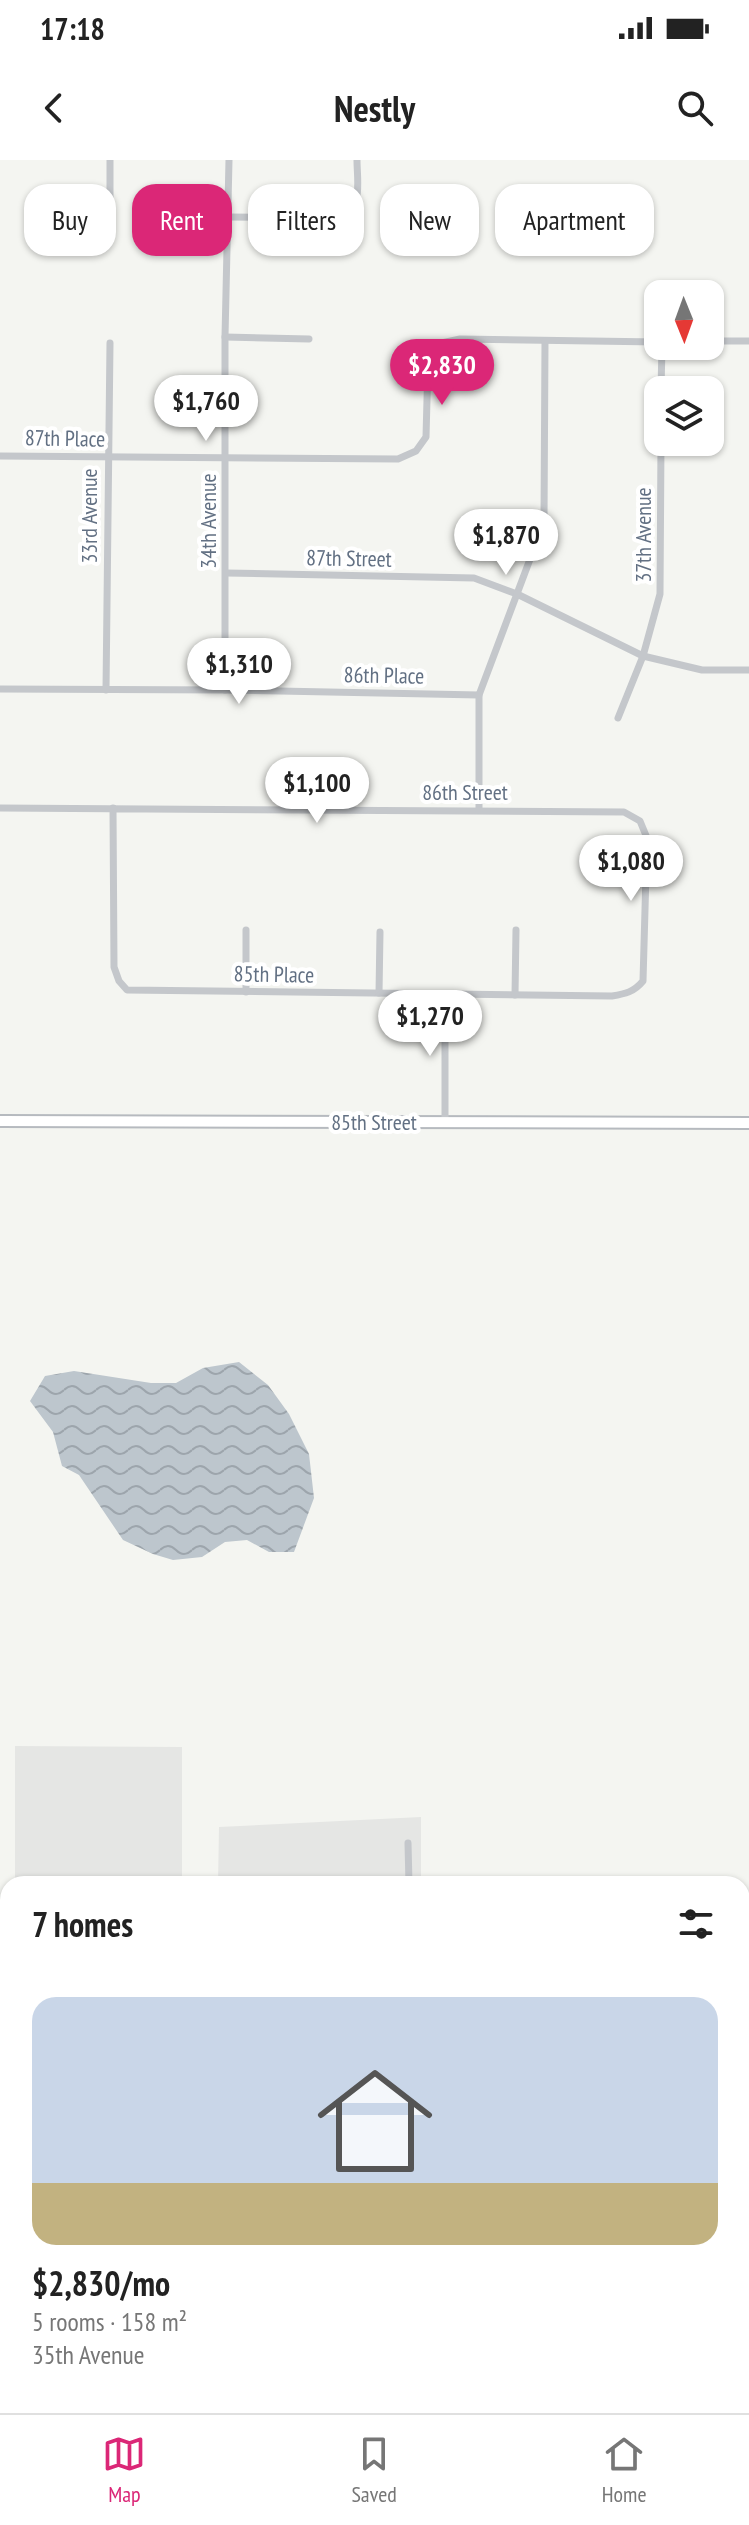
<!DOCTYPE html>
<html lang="en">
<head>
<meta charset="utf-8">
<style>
	body { margin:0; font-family:"PT Sans Narrow",sans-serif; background:#f2f2f2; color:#222; height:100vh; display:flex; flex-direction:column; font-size:30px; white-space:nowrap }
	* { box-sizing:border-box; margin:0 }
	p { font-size:26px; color:#767676 }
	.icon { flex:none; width:44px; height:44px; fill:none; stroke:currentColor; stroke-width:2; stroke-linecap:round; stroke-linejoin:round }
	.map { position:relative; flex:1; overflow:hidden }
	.side { position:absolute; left:0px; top:1716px; width:750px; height:538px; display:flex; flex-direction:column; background:#fff; border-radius:24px 24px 0 0; box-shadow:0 2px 6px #0004 }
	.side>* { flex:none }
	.top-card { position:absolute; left:24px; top:24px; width:702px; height:72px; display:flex; gap:16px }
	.needle { width:52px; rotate:179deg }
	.fabs { position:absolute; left:644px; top:120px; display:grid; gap:16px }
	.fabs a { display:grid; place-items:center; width:80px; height:80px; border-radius:16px; background:#fff; box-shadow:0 2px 6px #0004; font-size:40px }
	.price { position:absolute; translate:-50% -68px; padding:0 18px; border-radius:28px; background:#fff; color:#222; font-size:26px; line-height:52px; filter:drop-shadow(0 2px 4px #0008) }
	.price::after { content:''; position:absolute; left:50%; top:48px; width:24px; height:18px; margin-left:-12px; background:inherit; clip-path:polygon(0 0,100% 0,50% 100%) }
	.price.selected { background:#db2777; color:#fff }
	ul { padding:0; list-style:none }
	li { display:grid; align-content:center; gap:16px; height:424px; padding:0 32px }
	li+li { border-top:2px solid #e0e0e0 }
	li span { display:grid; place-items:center; height:248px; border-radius:24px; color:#555 }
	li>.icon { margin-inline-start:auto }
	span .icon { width:144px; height:144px; fill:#fffc; stroke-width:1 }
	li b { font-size:34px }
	h2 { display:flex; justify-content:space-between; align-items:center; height:96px; padding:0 32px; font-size:34px }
	.chip { padding:0 28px; border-radius:24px; background:#fff; box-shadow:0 2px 6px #0004; font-size:28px; line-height:72px }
	.chip.selected { background:#db2777; color:#fff }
	.status { display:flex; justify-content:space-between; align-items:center; height:56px; padding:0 40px; background:#fff; direction:ltr }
	.status svg { height:22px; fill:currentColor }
	header { display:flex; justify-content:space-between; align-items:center; height:104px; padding:0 32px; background:#fff; font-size:36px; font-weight:800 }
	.tabs { display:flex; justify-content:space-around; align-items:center; height:112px; border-top:2px solid #e0e0e0; background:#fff; font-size:22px; color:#767676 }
	.tabs a { display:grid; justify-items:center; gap:4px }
	.tabs .selected { color:#db2777 }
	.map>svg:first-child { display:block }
</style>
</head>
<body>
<div class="status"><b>17:18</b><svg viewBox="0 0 49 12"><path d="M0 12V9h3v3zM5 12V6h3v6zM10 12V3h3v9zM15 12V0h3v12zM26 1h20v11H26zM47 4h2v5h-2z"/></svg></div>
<header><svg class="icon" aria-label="back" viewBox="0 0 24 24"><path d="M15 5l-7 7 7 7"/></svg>Nestly<svg class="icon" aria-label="search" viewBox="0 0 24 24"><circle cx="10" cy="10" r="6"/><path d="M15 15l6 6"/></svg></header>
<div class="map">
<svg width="749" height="2253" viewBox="0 0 749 2253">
	<defs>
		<pattern id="water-waves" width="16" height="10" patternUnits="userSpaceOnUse" patternTransform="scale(2)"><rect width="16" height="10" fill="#bdc6cd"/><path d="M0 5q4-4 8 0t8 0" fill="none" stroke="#9da5ac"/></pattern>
	</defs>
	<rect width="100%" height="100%" fill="#f4f5f1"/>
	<g fill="#e5e6e4">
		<polygon points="15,1586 182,1587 182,1724 15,1724"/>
		<polygon points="421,1657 421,1724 218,1724 219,1667"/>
		<rect x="742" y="1813" width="7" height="174"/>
	</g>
	<polygon fill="url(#water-waves)" points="239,1202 268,1225 289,1254 309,1294 314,1338 294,1392 269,1392 247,1380 225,1382 202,1397 173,1400 153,1394 123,1380 79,1315 62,1306 53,1272 30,1241 45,1216 74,1211 151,1223 176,1223 203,1208"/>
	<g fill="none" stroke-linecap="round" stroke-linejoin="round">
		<g stroke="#b6babf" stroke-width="14">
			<g id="secondary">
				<polyline points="0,961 749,963"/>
				<polyline points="0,1993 8,1993"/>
				<polyline points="742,1996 749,1996"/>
			</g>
		</g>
		<g stroke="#c4c7cb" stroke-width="7">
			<polyline points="110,0 110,54"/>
			<path d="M 228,57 L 338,58 C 364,51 357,22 357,0"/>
			<polyline points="225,177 309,179"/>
			<polyline points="710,181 749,181"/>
			<polyline points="661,230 662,186"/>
			<polyline points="0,296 398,299 416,291 426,277 428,202 437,184 460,179 658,182"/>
			<polyline points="226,413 474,418 517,434 643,496 702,510 749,510"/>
			<polyline points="0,529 225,530 479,535"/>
			<polyline points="106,530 110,183"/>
			<polyline points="225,530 225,177 229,0"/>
			<polyline points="618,558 643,496 660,434 661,282"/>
			<path d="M 0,648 C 208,648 416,649 624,652 L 640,661 L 647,678 L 643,821 C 634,832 625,834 612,836 L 127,830 L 119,821 L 114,807 L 113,648"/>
			<polyline points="479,650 479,535 544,362 545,181"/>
			<polyline points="246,770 246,832"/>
			<polyline points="379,833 380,772"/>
			<polyline points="515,835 516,770"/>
			<polyline points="445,962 445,834"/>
			<polyline points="408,1683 409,1724"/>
			<polyline points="742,2063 746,2253"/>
			<polyline points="62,2246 62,2253"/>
			<polyline points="189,2246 190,2253"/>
			<polyline points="306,2246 306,2253"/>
			<polyline points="524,2246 524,2253"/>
		</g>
		<use href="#secondary" stroke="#fff" stroke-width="10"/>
	</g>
	<g text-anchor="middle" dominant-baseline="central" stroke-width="8" stroke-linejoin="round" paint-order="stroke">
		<g font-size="22" fill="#627083" stroke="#fff">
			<text transform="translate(65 278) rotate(1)">87th Place</text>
			<text transform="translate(89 356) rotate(-90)">33rd Avenue</text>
			<text transform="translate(208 361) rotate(-90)">34th Avenue</text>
			<text transform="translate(643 375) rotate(-90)">37th Avenue</text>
			<text transform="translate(349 398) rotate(1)">87th Street</text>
			<text transform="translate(384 515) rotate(1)">86th Place</text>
			<text x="465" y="632">86th Street</text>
			<text transform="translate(274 814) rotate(1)">85th Place</text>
			<text x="374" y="962">85th Street</text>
		</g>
	</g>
</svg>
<div class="fabs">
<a><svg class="needle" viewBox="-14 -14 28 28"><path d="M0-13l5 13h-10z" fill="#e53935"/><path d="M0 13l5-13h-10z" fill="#767676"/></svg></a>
<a><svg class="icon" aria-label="layers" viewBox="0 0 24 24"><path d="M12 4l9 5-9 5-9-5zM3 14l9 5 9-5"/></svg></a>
</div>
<b class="price selected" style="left:442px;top:247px">$2,830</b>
<b class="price" style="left:206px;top:283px">$1,760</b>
<b class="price" style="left:506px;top:417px">$1,870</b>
<b class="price" style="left:239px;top:546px">$1,310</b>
<b class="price" style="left:317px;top:665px">$1,100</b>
<b class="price" style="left:631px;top:743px">$1,080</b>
<b class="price" style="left:430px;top:898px">$1,270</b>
<div class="top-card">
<a class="chip">Buy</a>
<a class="chip selected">Rent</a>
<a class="chip">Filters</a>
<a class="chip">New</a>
<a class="chip">Apartment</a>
</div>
<section class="side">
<h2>7 homes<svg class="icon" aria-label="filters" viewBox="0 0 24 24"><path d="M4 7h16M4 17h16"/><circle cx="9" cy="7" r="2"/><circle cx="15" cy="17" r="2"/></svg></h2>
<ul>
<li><span style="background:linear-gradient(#c9d6e8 75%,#c2b280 0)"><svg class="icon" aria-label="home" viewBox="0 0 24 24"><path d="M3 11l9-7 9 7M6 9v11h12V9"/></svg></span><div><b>$2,830/mo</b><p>5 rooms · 158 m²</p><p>35th Avenue</p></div></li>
</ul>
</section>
</div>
<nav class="tabs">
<a class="selected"><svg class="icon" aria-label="map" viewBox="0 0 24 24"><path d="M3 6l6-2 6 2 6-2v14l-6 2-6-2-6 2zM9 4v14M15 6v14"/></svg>Map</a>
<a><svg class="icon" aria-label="saved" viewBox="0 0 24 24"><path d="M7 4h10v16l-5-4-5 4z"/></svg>Saved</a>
<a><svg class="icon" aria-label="home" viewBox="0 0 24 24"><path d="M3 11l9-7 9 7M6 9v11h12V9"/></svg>Home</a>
</nav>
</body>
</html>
